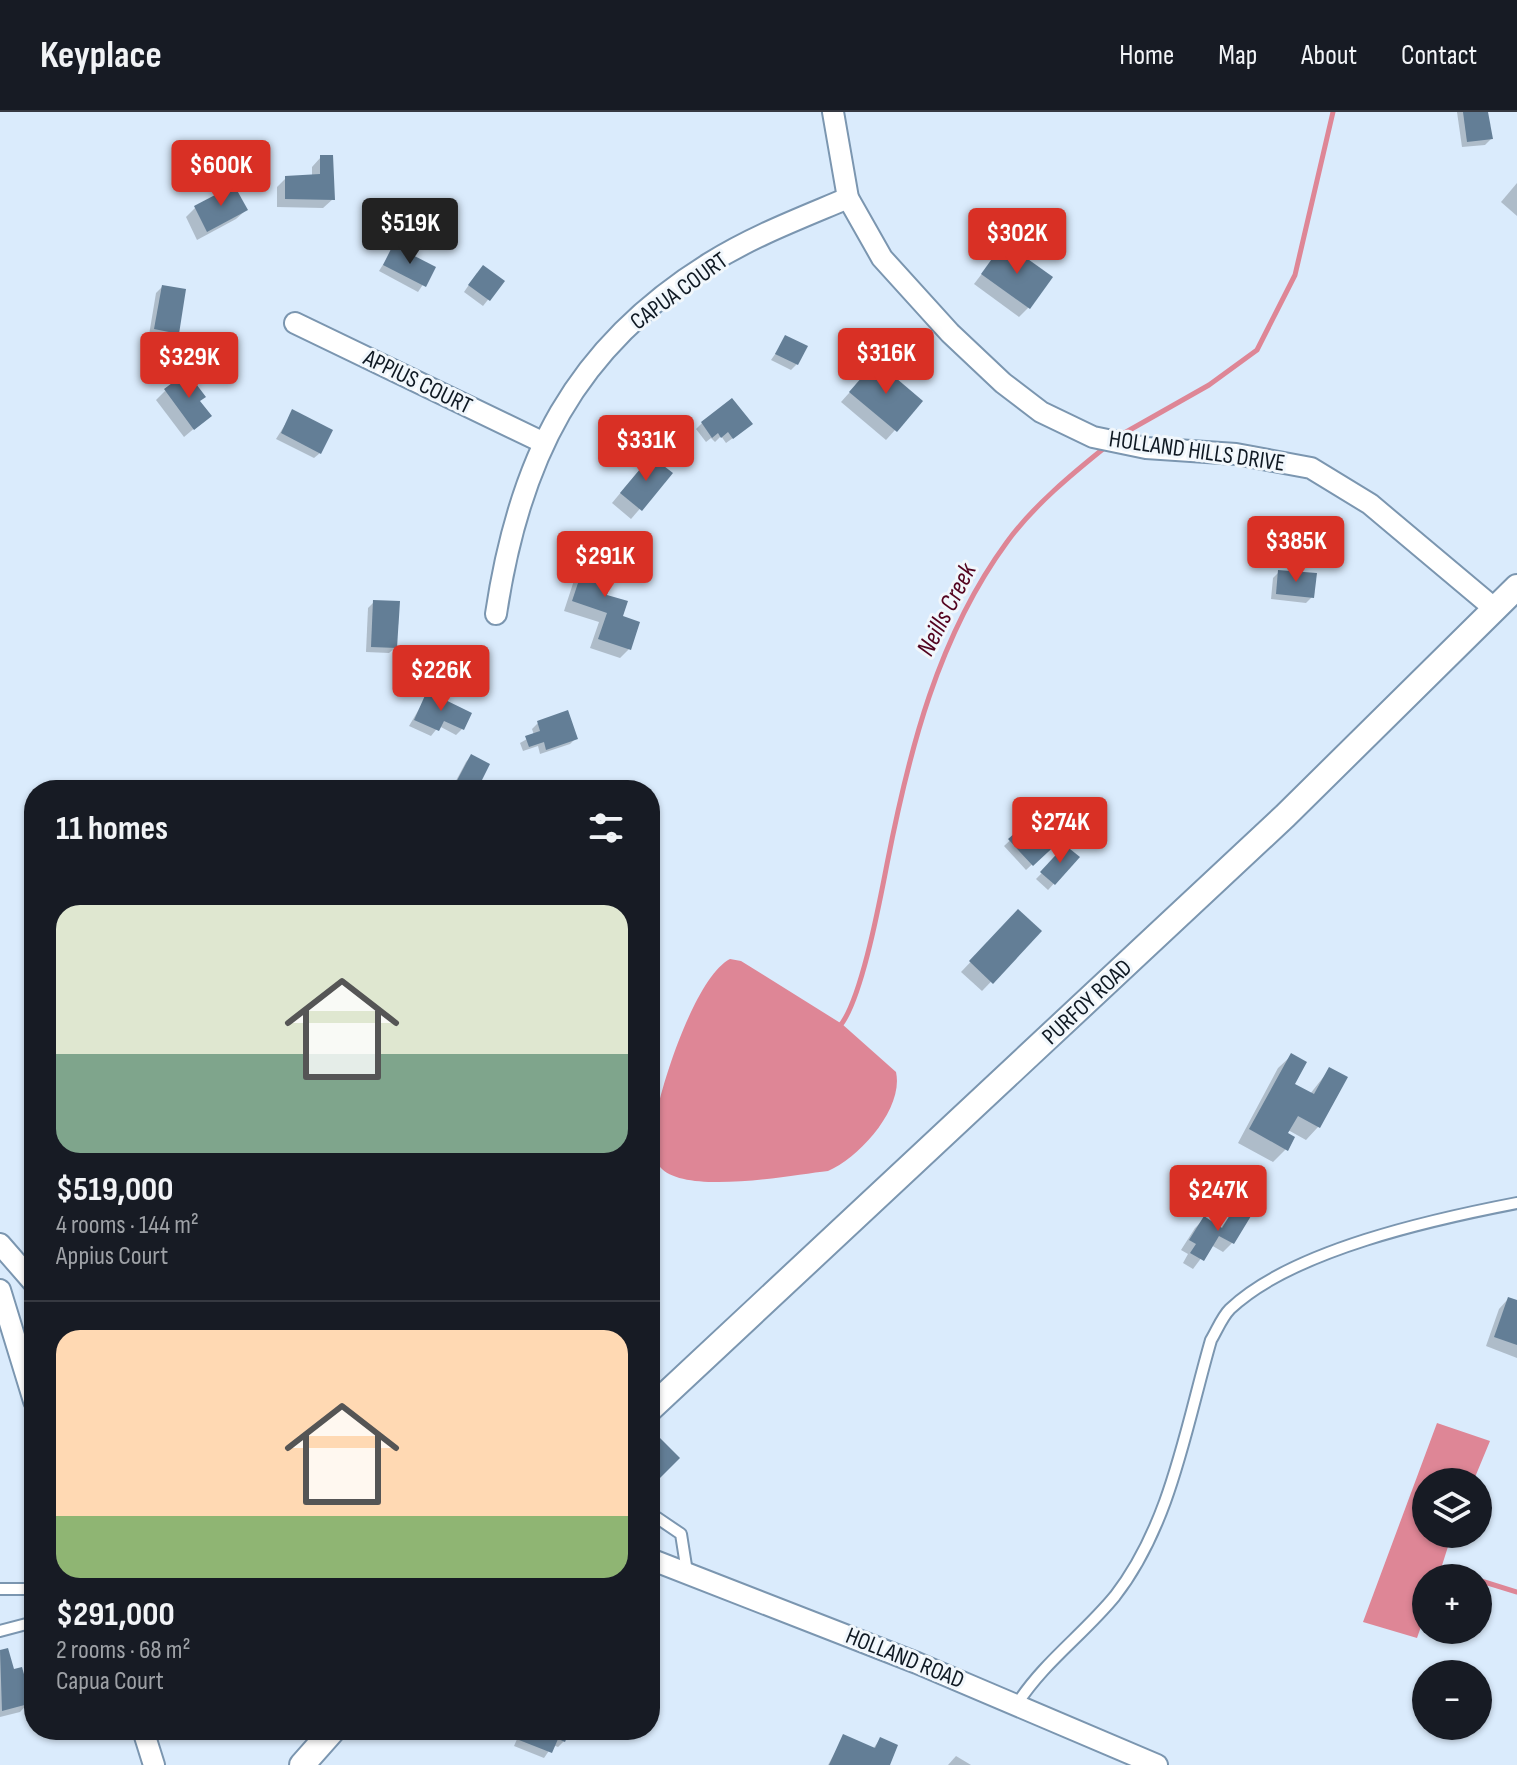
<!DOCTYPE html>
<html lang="en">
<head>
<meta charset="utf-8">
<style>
	body { margin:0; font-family:"Sofia Sans Condensed",sans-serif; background:#242831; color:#f1f3f6; height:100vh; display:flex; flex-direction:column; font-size:30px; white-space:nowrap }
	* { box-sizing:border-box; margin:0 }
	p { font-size:26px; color:#9ea1a6 }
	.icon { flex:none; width:44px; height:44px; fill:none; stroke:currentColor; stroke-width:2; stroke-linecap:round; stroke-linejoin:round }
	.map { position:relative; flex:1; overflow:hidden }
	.panel { position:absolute; left:24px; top:668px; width:636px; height:960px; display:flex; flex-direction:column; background:#171b24; border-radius:32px; box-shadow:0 2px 6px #0004 }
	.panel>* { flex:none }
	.tools { position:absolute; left:1412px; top:1356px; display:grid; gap:16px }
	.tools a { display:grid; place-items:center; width:80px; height:80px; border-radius:50%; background:#171b24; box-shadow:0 2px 6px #0004; font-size:40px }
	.price { position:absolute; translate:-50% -68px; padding:0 18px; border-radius:8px; background:#d93025; color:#fff; font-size:26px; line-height:52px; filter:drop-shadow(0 2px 4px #0008) }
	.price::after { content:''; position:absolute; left:50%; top:48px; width:24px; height:18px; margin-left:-12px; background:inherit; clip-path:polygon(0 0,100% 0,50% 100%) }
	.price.selected { background:#222; color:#fff }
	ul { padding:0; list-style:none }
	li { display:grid; align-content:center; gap:16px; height:424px; padding:0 32px }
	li+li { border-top:2px solid #363941 }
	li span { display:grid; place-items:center; height:248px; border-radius:24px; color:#555 }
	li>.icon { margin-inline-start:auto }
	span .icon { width:144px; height:144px; fill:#fffc; stroke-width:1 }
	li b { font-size:34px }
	h2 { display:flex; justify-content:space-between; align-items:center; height:96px; padding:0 32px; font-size:34px }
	header { display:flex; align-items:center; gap:48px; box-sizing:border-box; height:112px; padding:0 40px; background:#171b24; border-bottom:2px solid #363941 }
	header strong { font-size:38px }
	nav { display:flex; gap:44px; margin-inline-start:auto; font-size:28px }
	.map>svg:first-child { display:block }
</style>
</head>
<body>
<header>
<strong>Keyplace</strong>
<nav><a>Home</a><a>Map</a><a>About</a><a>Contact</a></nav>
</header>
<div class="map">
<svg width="1517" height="1653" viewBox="0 0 1517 1653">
	<rect width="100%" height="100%" fill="#daebfc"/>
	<g fill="#de8696">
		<path d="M 730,847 L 741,849 L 842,912 L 896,960 C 904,996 860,1045 828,1059 C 791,1063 685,1084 660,1055 C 656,1037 654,1018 657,1000 C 664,964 697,864 730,847 Z"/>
		<polygon points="1437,1311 1490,1329 1473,1370 1426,1370 1426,1422 1452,1422 1438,1466 1426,1466 1426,1500 1417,1526 1363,1510"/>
	</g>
	<g fill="#0003">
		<polygon points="1457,0 1486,0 1491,27 1485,33 1462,35"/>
		<polygon points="321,45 333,87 323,96 277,95 277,75 286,66 312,64 312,55"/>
		<polygon points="1517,71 1517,104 1501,90"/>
		<polygon points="234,75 246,98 236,107 197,128 186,105 195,96"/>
		<polygon points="1004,133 1029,195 1019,205 974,172"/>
		<polygon points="394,135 434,156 418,180 379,159"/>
		<polygon points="477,161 502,170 483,194 464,180"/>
		<polygon points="162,175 177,221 171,226 149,223 156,181"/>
		<polygon points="786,226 797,252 791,258 771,248"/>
		<polygon points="867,261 921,289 886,328 841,290"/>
		<polygon points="165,279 199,290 209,304 184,325 156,288"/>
		<polygon points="293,300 320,341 314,346 276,327"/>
		<polygon points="702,311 744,318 726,331 721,324 715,330 711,326 706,330 696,317"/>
		<polygon points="642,355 670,362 631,407 612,391"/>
		<polygon points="591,437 605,484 620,506 629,537 620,546 590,536 599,510 564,499 581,447"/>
		<polygon points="1279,460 1312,485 1306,491 1271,487 1273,466"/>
		<polygon points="374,490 395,536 389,541 366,540 368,496"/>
		<polygon points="428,582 462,617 456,623 439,614 431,624 409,614"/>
		<polygon points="538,611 576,626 570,632 540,642 538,634 523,639 520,631 534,623 532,617"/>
		<polygon points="471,644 474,678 451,678 466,650"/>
		<polygon points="1030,710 1043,724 1059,727 1026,758 1004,734"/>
		<polygon points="1066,736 1077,746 1048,778 1036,767"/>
		<polygon points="1018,800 1039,820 982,879 961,860"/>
		<polygon points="1291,944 1292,973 1310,982 1329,958 1318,1015 1306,1028 1288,1018 1286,1037 1273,1050 1238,1031 1278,956"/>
		<polygon points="1235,1097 1232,1131 1223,1140 1211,1133 1193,1157 1183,1151 1188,1142 1181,1138 1195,1116 1204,1107 1220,1117"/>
		<polygon points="1508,1187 1517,1190 1517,1246 1486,1234 1499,1197"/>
		<polygon points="650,1336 677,1346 651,1372 650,1371"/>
		<polygon points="6,1538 12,1560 29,1590 20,1600 0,1605 0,1540"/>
		<polygon points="521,1618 568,1618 564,1629 558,1635 553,1633 544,1646 514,1634"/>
		<polygon points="844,1624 873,1637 880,1627 888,1653 828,1653"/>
		<polygon points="956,1644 971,1653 948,1653"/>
	</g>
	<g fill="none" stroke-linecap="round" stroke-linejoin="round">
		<g stroke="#de8696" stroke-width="5">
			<polyline points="1119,324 1209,273 1257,238 1295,163 1333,0"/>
			<path d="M 839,915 C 861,891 880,788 887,752 C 909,639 938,524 1007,430 C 1033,394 1073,361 1108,333"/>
			<polyline points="1467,1465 1470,1466"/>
			<polyline points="1478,1468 1517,1480"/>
		</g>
	</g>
	<g fill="#637e96">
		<polygon points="1463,0 1488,0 1493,27 1467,30"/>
		<polygon points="320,43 333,43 335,88 285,87 285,64 320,62"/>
		<polygon points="234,73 248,98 207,120 194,94"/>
		<polygon points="1004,130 1053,165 1030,197 981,162"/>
		<polygon points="393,133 436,155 426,175 383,153"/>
		<polygon points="483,153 505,169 490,189 468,173"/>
		<polygon points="162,173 186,177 179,222 154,217"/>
		<polygon points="785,223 808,234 798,253 775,242"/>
		<polygon points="876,249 923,289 897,320 849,280"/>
		<polygon points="187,260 206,285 200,289 212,304 194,318 164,277"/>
		<polygon points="732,286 753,312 733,327 728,320 721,326 718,321 712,326 701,310"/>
		<polygon points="292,297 333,318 321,342 281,321"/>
		<polygon points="651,344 673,361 642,399 620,381"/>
		<polygon points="590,435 620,445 607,483 628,489 623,504 640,510 631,538 598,527 607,501 572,489"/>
		<polygon points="1278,458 1317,461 1314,486 1276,482"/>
		<polygon points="373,488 400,489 397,536 371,535"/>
		<polygon points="427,579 472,601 464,618 444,609 439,619 414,608"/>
		<polygon points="568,598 578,627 546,638 544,630 529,635 525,624 540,619 537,609"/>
		<polygon points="471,642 490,652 477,678 452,678"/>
		<polygon points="1030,708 1043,722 1050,715 1062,727 1033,754 1008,727"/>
		<polygon points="1065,733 1080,745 1055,773 1040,760"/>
		<polygon points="1018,797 1042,819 993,872 969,849"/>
		<polygon points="1291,941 1307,950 1295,972 1314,982 1329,955 1348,965 1320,1016 1298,1004 1288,1021 1295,1025 1288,1039 1249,1017"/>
		<polygon points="1235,1095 1251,1104 1234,1132 1219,1124 1204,1149 1190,1141 1196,1132 1189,1128 1204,1104 1222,1116"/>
		<polygon points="1508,1185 1517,1188 1517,1233 1494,1225"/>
		<polygon points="659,1325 680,1346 658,1368 650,1360 655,1350 650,1345 650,1334"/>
		<polygon points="8,1536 14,1557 22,1555 32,1591 2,1599 0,1538"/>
		<polygon points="523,1618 570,1618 565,1630 558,1627 552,1641 519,1628"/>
		<polygon points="843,1622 875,1636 880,1625 898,1633 890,1653 829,1653"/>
	</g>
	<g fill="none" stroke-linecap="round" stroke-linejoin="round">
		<g stroke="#7b96b0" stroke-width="14">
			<g id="service">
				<polyline points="650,1401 681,1422 687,1460"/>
				<polyline points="0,1477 34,1477"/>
				<polyline points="0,1519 34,1510"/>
				<path d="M 1017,1592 C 1044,1550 1084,1522 1115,1484 C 1171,1412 1186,1314 1211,1228 C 1217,1218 1222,1205 1230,1197 C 1292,1138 1434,1107 1517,1091"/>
			</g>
		</g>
		<g stroke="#7b96b0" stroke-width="24">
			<g id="minor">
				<polyline points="833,0 848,86 882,146 950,221 1003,271 1041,300 1093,325 1146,336 1236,342 1311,356 1370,392 1495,497"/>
				<polyline points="295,211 542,330"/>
				<path d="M 496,502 C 519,348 573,236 710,151 C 753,124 801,106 848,86"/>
				<polyline points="0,1132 34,1171"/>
				<polyline points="0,1178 34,1289"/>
				<polyline points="650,1447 917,1551 1157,1653"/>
				<polyline points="143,1618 154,1653"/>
			</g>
		</g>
		<g stroke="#7b96b0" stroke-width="28">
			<g id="tertiary">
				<polyline points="650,1297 1285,704 1517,475"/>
				<polyline points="302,1653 333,1618"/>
			</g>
		</g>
		<use href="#service" stroke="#fff" stroke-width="10"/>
		<use href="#minor" stroke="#fff" stroke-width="20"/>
		<use href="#tertiary" stroke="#fff" stroke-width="24"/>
	</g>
	<g text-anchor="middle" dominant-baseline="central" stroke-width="6" stroke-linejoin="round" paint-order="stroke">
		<g font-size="24" fill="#0f1923" stroke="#f1f7fc">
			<text transform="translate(679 179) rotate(-36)">CAPUA COURT</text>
			<text transform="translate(418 270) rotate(26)">APPIUS COURT</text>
			<text transform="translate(1197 339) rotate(8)">HOLLAND HILLS DRIVE</text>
			<text transform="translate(1087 890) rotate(-43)">PURFOY ROAD</text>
			<text transform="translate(905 1546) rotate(22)">HOLLAND ROAD</text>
		</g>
		<g font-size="26" font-style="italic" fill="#53031f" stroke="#f1f7fc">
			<text transform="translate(947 498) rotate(-63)">Neills Creek</text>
		</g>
	</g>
</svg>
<div class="tools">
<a><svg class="icon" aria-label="layers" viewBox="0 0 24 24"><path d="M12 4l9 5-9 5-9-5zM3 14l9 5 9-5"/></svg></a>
<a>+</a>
<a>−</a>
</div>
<b class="price" style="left:221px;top:96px">$600K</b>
<b class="price selected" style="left:410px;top:154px">$519K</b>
<b class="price" style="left:1017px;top:164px">$302K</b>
<b class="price" style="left:886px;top:284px">$316K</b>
<b class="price" style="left:189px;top:288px">$329K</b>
<b class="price" style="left:646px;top:371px">$331K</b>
<b class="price" style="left:1296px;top:472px">$385K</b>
<b class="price" style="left:605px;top:487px">$291K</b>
<b class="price" style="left:441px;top:601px">$226K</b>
<b class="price" style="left:1060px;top:753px">$274K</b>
<b class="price" style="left:1218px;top:1121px">$247K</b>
<section class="panel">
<h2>11 homes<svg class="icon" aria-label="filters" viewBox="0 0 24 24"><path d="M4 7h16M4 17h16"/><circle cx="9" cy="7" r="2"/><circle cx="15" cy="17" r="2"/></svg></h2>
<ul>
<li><span style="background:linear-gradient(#dfe7d0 60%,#7fa58c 0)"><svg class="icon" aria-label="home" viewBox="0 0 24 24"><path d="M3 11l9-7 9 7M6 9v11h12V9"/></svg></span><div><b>$519,000</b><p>4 rooms · 144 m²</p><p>Appius Court</p></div></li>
<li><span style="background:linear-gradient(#ffd9b3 75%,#8fb573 0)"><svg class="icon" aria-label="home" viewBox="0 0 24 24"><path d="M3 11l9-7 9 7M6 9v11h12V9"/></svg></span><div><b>$291,000</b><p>2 rooms · 68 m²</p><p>Capua Court</p></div></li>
</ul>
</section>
</div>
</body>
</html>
